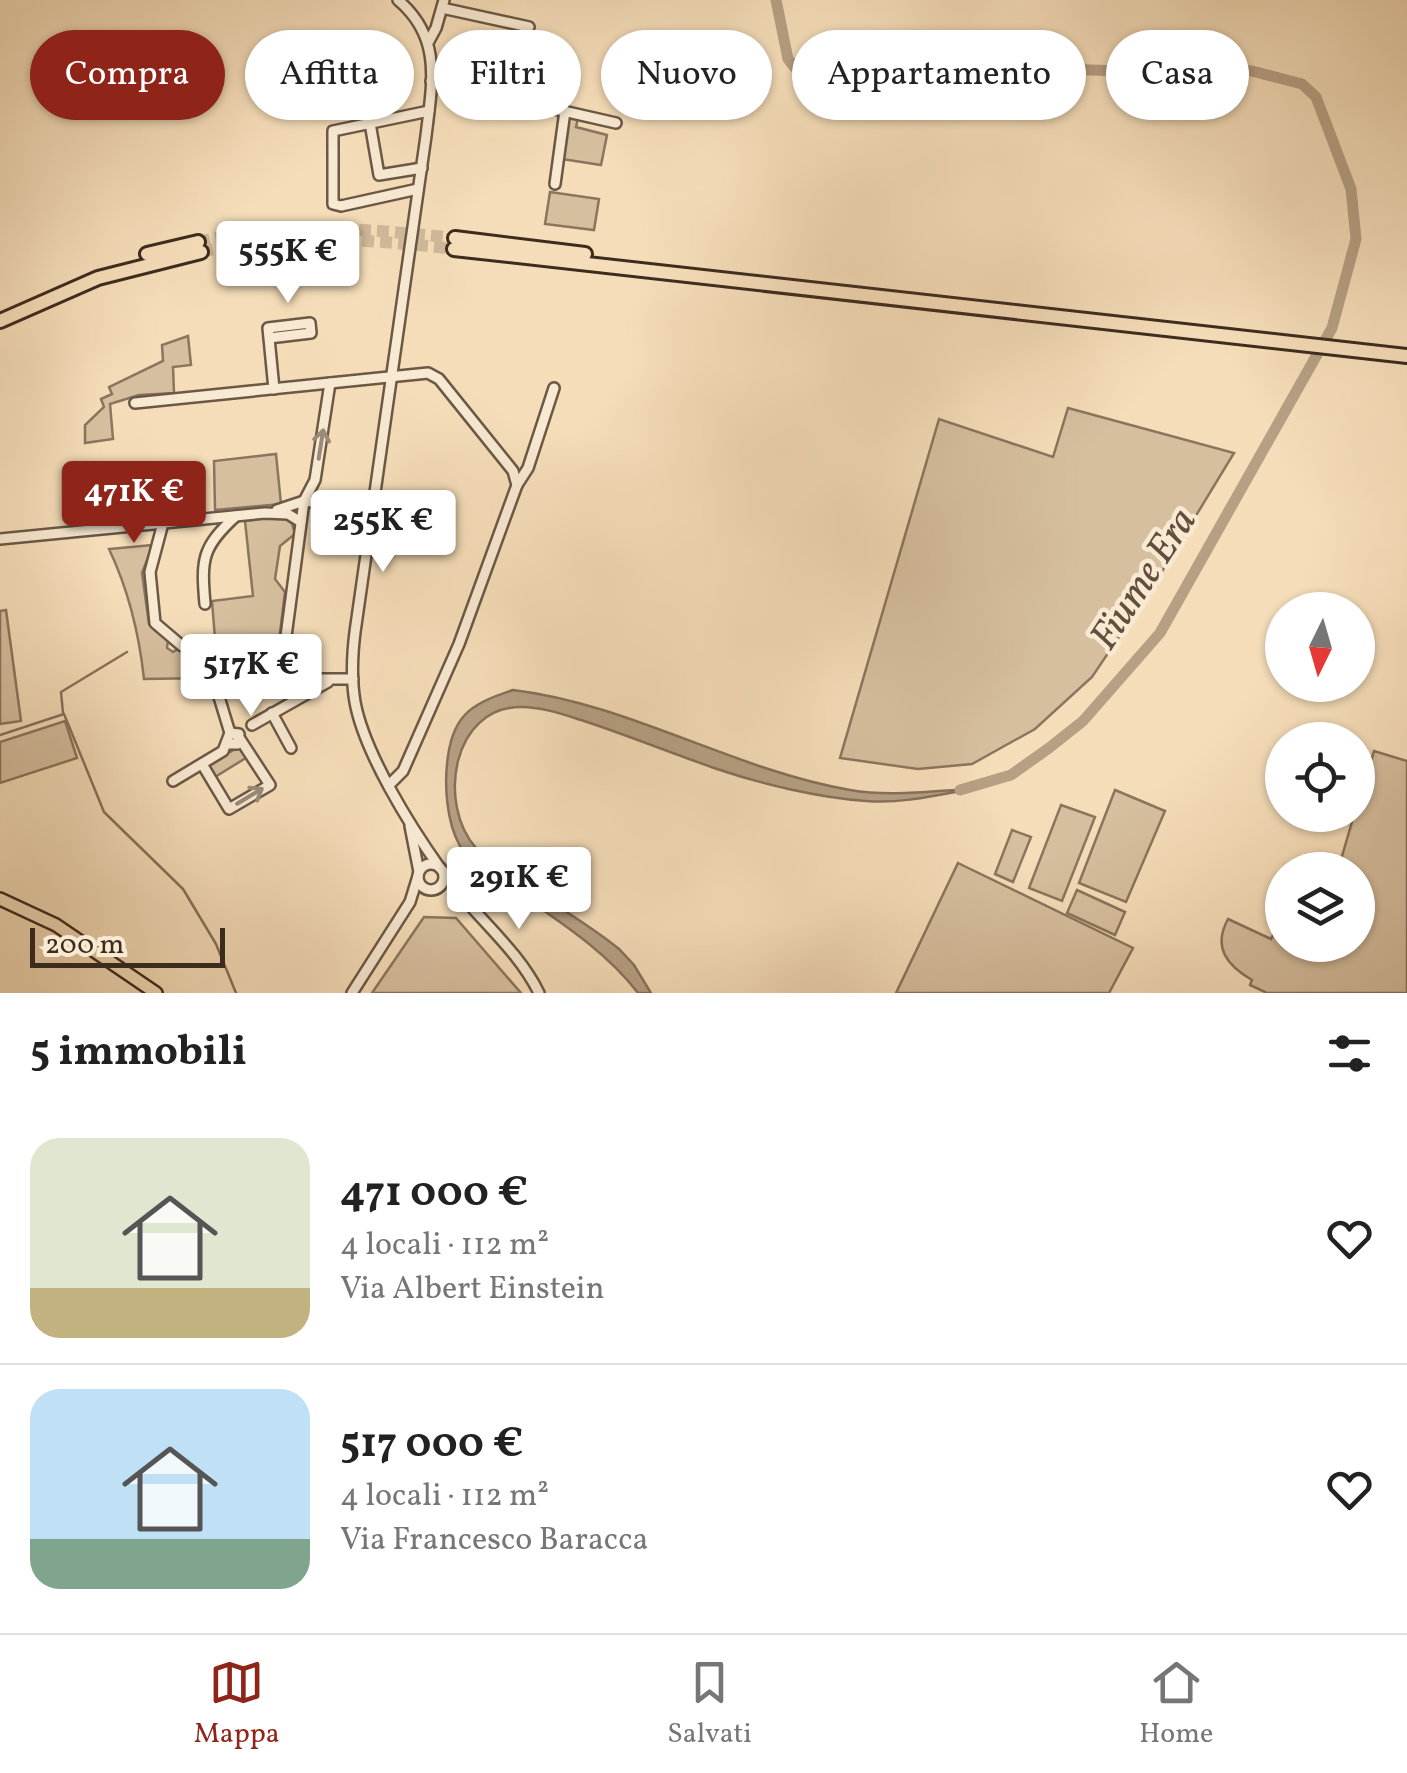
<!DOCTYPE html>
<html lang="it">
<head>
<meta charset="utf-8">
<style>
	body { margin:0; font-family:Vollkorn,serif; background:#f6f6f6; color:#222; height:100vh; display:flex; flex-direction:column; font-size:38px; white-space:nowrap }
	* { box-sizing:border-box; margin:0 }
	p { font-size:32px; color:#767676 }
	.icon { flex:none; width:55px; height:55px; fill:none; stroke:currentColor; stroke-width:2; stroke-linecap:round; stroke-linejoin:round }
	.map { position:relative; height:993px; overflow:hidden }
	.drawer { display:flex; flex-direction:column; background:#fff; flex:1 }
	.drawer>* { flex:none }
	.hud { position:absolute; left:30px; top:30px; width:1348px; height:90px; display:flex; gap:20px }
	.needle { width:65px; rotate:185deg }
	.controls { position:absolute; left:1265px; top:592px; display:grid; gap:20px }
	.controls a { display:grid; place-items:center; width:110px; height:110px; border-radius:50%; background:#fff; box-shadow:0 2px 8px #0004; font-size:50px }
	.scale { position:absolute; left:30px; bottom:25px; width:195px; box-sizing:border-box; padding-left:10px; border:5px solid #3d2b1e; border-top:0; font-size:28px; line-height:35px; white-space:nowrap; color:#3d2b1e; -webkit-text-stroke:8px #f8e9d2; paint-order:stroke }
	.price { position:absolute; translate:-50% -85px; padding:0 22px; border-radius:10px; background:#fff; color:#222; font-size:32px; line-height:65px; filter:drop-shadow(0 2px 5px #0008) }
	.price::after { content:''; position:absolute; left:50%; top:60px; width:30px; height:22px; margin-left:-15px; background:inherit; clip-path:polygon(0 0,100% 0,50% 100%) }
	.price.on { background:#8f2418; color:#fff }
	ul { padding:0; list-style:none }
	li { display:flex; align-items:center; gap:30px; height:250px; padding:0 30px }
	li+li { border-top:2px solid #e0e0e0 }
	li span { display:grid; place-items:center; flex:none; width:280px; height:200px; border-radius:30px; color:#555 }
	li>.icon { margin-inline-start:auto }
	span .icon { width:120px; height:120px; fill:#fffc; stroke-width:1 }
	li b { font-size:42px }
	h2 { display:flex; justify-content:space-between; align-items:center; height:120px; padding:0 30px; font-size:42px }
	.pill { padding:0 35px; border-radius:45px; background:#fff; box-shadow:0 2px 8px #0004; font-size:35px; line-height:90px }
	.pill.on { background:#8f2418; color:#fff }
	.dock { display:flex; justify-content:space-around; align-items:center; height:140px; border-top:2px solid #e0e0e0; background:#fff; font-size:28px; color:#767676 }
	.dock a { display:grid; justify-items:center; gap:5px }
	.dock .on { color:#8f2418 }
	.map>svg:first-child { display:block }
</style>
</head>
<body>
<div class="map">
<svg width="1407" height="993" viewBox="0 0 1407 993">
	<rect width="100%" height="100%" fill="#f5ddb9"/>
	<filter id="stains"><feTurbulence type="fractalNoise" baseFrequency=".002" numOctaves="4"/><feColorMatrix values="0 0 0 0 .2 0 0 0 0 .09 0 0 0 0 .02 0 0 0 .5 -.17"/></filter>
	<radialGradient id="worn" r=".72"><stop offset=".6" stop-color="#630" stop-opacity="0"/><stop offset="1" stop-color="#630" stop-opacity=".3"/></radialGradient>
	<g fill="#d6bf9f" stroke="#8a755e" stroke-width="2.5">
		<polygon points="569,118 578,118 576,127 607,135 601,165 562,159"/>
		<polygon points="550,192 599,199 594,230 545,224"/>
		<polygon points="188,336 191,365 173,367 174,393 139,395 110,404 113,439 85,443 85,425 104,407 101,399 112,394 109,387 163,361 162,345"/>
		<polygon points="1068,408 1234,453 1152,588 1092,677 1035,729 972,764 918,769 840,758 939,419 1053,457"/>
		<polygon points="276,454 281,504 215,510 214,461"/>
		<path d="M 281,516 L 291,520 L 295,534 L 280,546 L 275,579 L 285,592 L 276,665 L 257,659 L 210,678 L 144,679 C 139,633 129,591 109,549 L 153,545 L 142,573 L 149,624 L 168,640 L 167,648 L 173,652 L 189,642 L 215,639 L 212,601 L 253,596 L 245,521 Z"/>
		<polygon points="6,610 21,721 0,724 0,611"/>
		<polygon points="65,721 77,758 0,783 0,742"/>
		<polygon points="240,746 249,756 215,777 209,765"/>
		<path d="M 1374,751 L 1407,761 L 1407,993 L 1267,993 L 1250,985 L 1252,980 C 1228,966 1212,948 1228,919 L 1271,939 L 1282,917 L 1282,945 L 1358,945 L 1358,870 L 1338,870 L 1354,815 L 1358,815 L 1358,805 Z"/>
		<polygon points="1115,790 1165,811 1126,902 1079,883"/>
		<polygon points="1061,805 1095,817 1062,901 1029,888"/>
		<polygon points="1012,830 1031,837 1013,882 995,874"/>
		<polygon points="958,863 1133,948 1109,993 896,993"/>
		<polygon points="1077,890 1125,912 1115,935 1067,913"/>
		<polygon points="424,917 456,918 521,993 372,993"/>
	</g>
	<path fill="#b6a084" stroke="#86715b" stroke-width="2.5" d="M 513,690 C 630,704 734,770 850,790 C 890,797 931,791 972,789 C 938,795 901,804 866,801 C 820,798 761,784 717,769 C 671,753 627,735 581,720 C 562,714 542,707 521,707 C 452,707 437,804 476,848 C 489,863 508,874 525,885 C 556,906 590,925 619,949 L 634,965 L 651,993 L 638,993 C 605,950 558,921 514,890 C 496,877 472,865 460,846 C 446,821 444,783 448,756 C 454,712 475,703 513,690 Z"/>
	<g fill="none" stroke-linecap="round" stroke-linejoin="round">
		<g stroke="#86715b" stroke-width="2.5">
			<polyline points="63,713 61,692 127,652"/>
			<polyline points="0,735 64,714 104,812 183,889 216,944 236,993"/>
		</g>
		<polyline stroke="#b6a084" stroke-width="11" points="776,0 788,59 797,70 855,83 882,107 898,110 957,103 1010,76 1060,69 1122,71 1203,68 1252,71 1302,84 1316,97 1351,189 1356,239 1332,328 1160,633 1083,721 1049,748 1011,775 960,790"/>
		<g stroke="#d0b99a" stroke-width="12" stroke-dasharray="12 6" stroke-linecap="butt">
			<path d="M 198,242 C 281,221 371,229 455,238"/>
			<path d="M 201,252 C 284,233 370,239 454,249"/>
		</g>
		<g stroke="#6b5845" stroke-width="14">
			<g id="minor">
				<path d="M 398,0 C 443,38 432,84 426,136 L 355,632 C 352,656 351,679 355,702 C 364,752 410,826 440,868"/>
				<polyline points="442,8 529,27"/>
				<polyline points="429,41 436,28 444,0"/>
				<polyline points="431,81 616,123"/>
				<polyline points="370,123 379,175 422,168"/>
				<polyline points="555,184 565,111"/>
				<polyline points="418,189 341,206 333,204 333,131 429,111"/>
				<polyline points="269,338 311,333 310,323 268,328 274,389"/>
				<polyline points="135,403 428,373 439,379 513,471 517,485 459,644 403,771 390,784"/>
				<polyline points="517,485 528,468 554,388"/>
				<polyline points="277,510 304,501 373,510"/>
				<polyline points="163,523 150,572 155,623 182,646"/>
				<polyline points="133,527 122,475 166,469"/>
				<polyline points="0,539 265,513 288,514 301,522"/>
				<path d="M 205,604 C 201,559 202,547 236,516"/>
				<polyline points="281,674 304,501 315,480 330,383"/>
				<polyline points="272,713 291,748"/>
				<polyline points="252,725 328,682"/>
				<polyline points="230,733 216,687 257,670 317,679 353,679"/>
				<polyline points="202,764 229,809 270,785 240,739"/>
				<polyline points="173,781 223,751 230,733 239,734 237,744 228,744"/>
				<polyline points="410,826 419,872"/>
				<circle cx="431" cy="877" r="13"/>
				<path d="M 443,871 C 471,914 516,946 539,993"/>
				<polyline points="352,993 410,902 418,876"/>
			</g>
		</g>
		<g stroke="#3d2b1e" stroke-width="16">
			<polyline id="major" points="0,899 56,925 156,993"/>
		</g>
		<g stroke="#3d2b1e" stroke-width="18">
			<g id="highway">
				<polyline points="455,238 585,254"/>
				<polyline points="454,249 1407,356"/>
				<polyline points="147,254 198,242"/>
				<polyline points="0,321 98,278 201,252"/>
			</g>
		</g>
		<use href="#minor" stroke="#f8e9d2" stroke-width="9"/>
		<use href="#major" stroke="#f5ddb9" stroke-width="11"/>
		<use href="#highway" stroke="#f5ddb9" stroke-width="12"/>
	</g>
	<defs><path id="oneway-shaft" d="M-6 0H5M1.5-3L5.5 0L1.5 3" fill="none" stroke-width="1.6" stroke-linecap="round" stroke-linejoin="round" transform="scale(2.5)"/></defs>
	<g stroke="#9a8a78">
		<use href="#oneway-shaft" transform="translate(321 444) rotate(-81)"/>
		<use href="#oneway-shaft" transform="translate(250 796) rotate(-31)"/>
	</g>
	<g text-anchor="middle" dominant-baseline="central" stroke-width="9" stroke-linejoin="round" paint-order="stroke">
		<g font-size="40" font-style="italic" fill="#614e3d" stroke="#f8e9d2">
			<text transform="translate(1145 580) rotate(-57)">Fiume Era</text>
		</g>
	</g>
	<rect width="100%" height="100%" filter="url(#stains)"/>
	<rect width="100%" height="100%" fill="url(#worn)"/>
</svg>
<div class="controls">
<a><svg class="needle" viewBox="-14 -14 28 28"><path d="M0-13l5 13h-10z" fill="#e53935"/><path d="M0 13l5-13h-10z" fill="#767676"/></svg></a>
<a><svg class="icon" aria-label="locate" viewBox="0 0 24 24"><circle cx="12" cy="12" r="6"/><path d="M12 2v4M12 18v4M2 12h4M18 12h4"/></svg></a>
<a><svg class="icon" aria-label="layers" viewBox="0 0 24 24"><path d="M12 4l9 5-9 5-9-5zM3 14l9 5 9-5"/></svg></a>
</div>
<div class="scale">200 m</div>
<b class="price" style="left:288px;top:306px">555K €</b>
<b class="price on" style="left:134px;top:546px">471K €</b>
<b class="price" style="left:383px;top:575px">255K €</b>
<b class="price" style="left:251px;top:719px">517K €</b>
<b class="price" style="left:519px;top:932px">291K €</b>
<div class="hud">
<a class="pill on">Compra</a>
<a class="pill">Affitta</a>
<a class="pill">Filtri</a>
<a class="pill">Nuovo</a>
<a class="pill">Appartamento</a>
<a class="pill">Casa</a>
</div>
</div>
<section class="drawer">
<h2>5 immobili<svg class="icon" aria-label="filters" viewBox="0 0 24 24"><path d="M4 7h16M4 17h16"/><circle cx="9" cy="7" r="2"/><circle cx="15" cy="17" r="2"/></svg></h2>
<ul>
<li><span style="background:linear-gradient(#dfe7d0 75%,#c2b280 0)"><svg class="icon" aria-label="home" viewBox="0 0 24 24"><path d="M3 11l9-7 9 7M6 9v11h12V9"/></svg></span><div><b>471 000 €</b><p>4 locali · 112 m²</p><p>Via Albert Einstein</p></div><svg class="icon" aria-label="heart" viewBox="0 0 24 24"><path d="M12 20l-8-8c-3-5 5-10 8-4 3-6 11-1 8 4z"/></svg></li>
<li><span style="background:linear-gradient(#bfe0f5 75%,#7fa58c 0)"><svg class="icon" aria-label="home" viewBox="0 0 24 24"><path d="M3 11l9-7 9 7M6 9v11h12V9"/></svg></span><div><b>517 000 €</b><p>4 locali · 112 m²</p><p>Via Francesco Baracca</p></div><svg class="icon" aria-label="heart" viewBox="0 0 24 24"><path d="M12 20l-8-8c-3-5 5-10 8-4 3-6 11-1 8 4z"/></svg></li>
</ul>
</section>
<nav class="dock">
<a class="on"><svg class="icon" aria-label="map" viewBox="0 0 24 24"><path d="M3 6l6-2 6 2 6-2v14l-6 2-6-2-6 2zM9 4v14M15 6v14"/></svg>Mappa</a>
<a><svg class="icon" aria-label="saved" viewBox="0 0 24 24"><path d="M7 4h10v16l-5-4-5 4z"/></svg>Salvati</a>
<a><svg class="icon" aria-label="home" viewBox="0 0 24 24"><path d="M3 11l9-7 9 7M6 9v11h12V9"/></svg>Home</a>
</nav>
</body>
</html>
